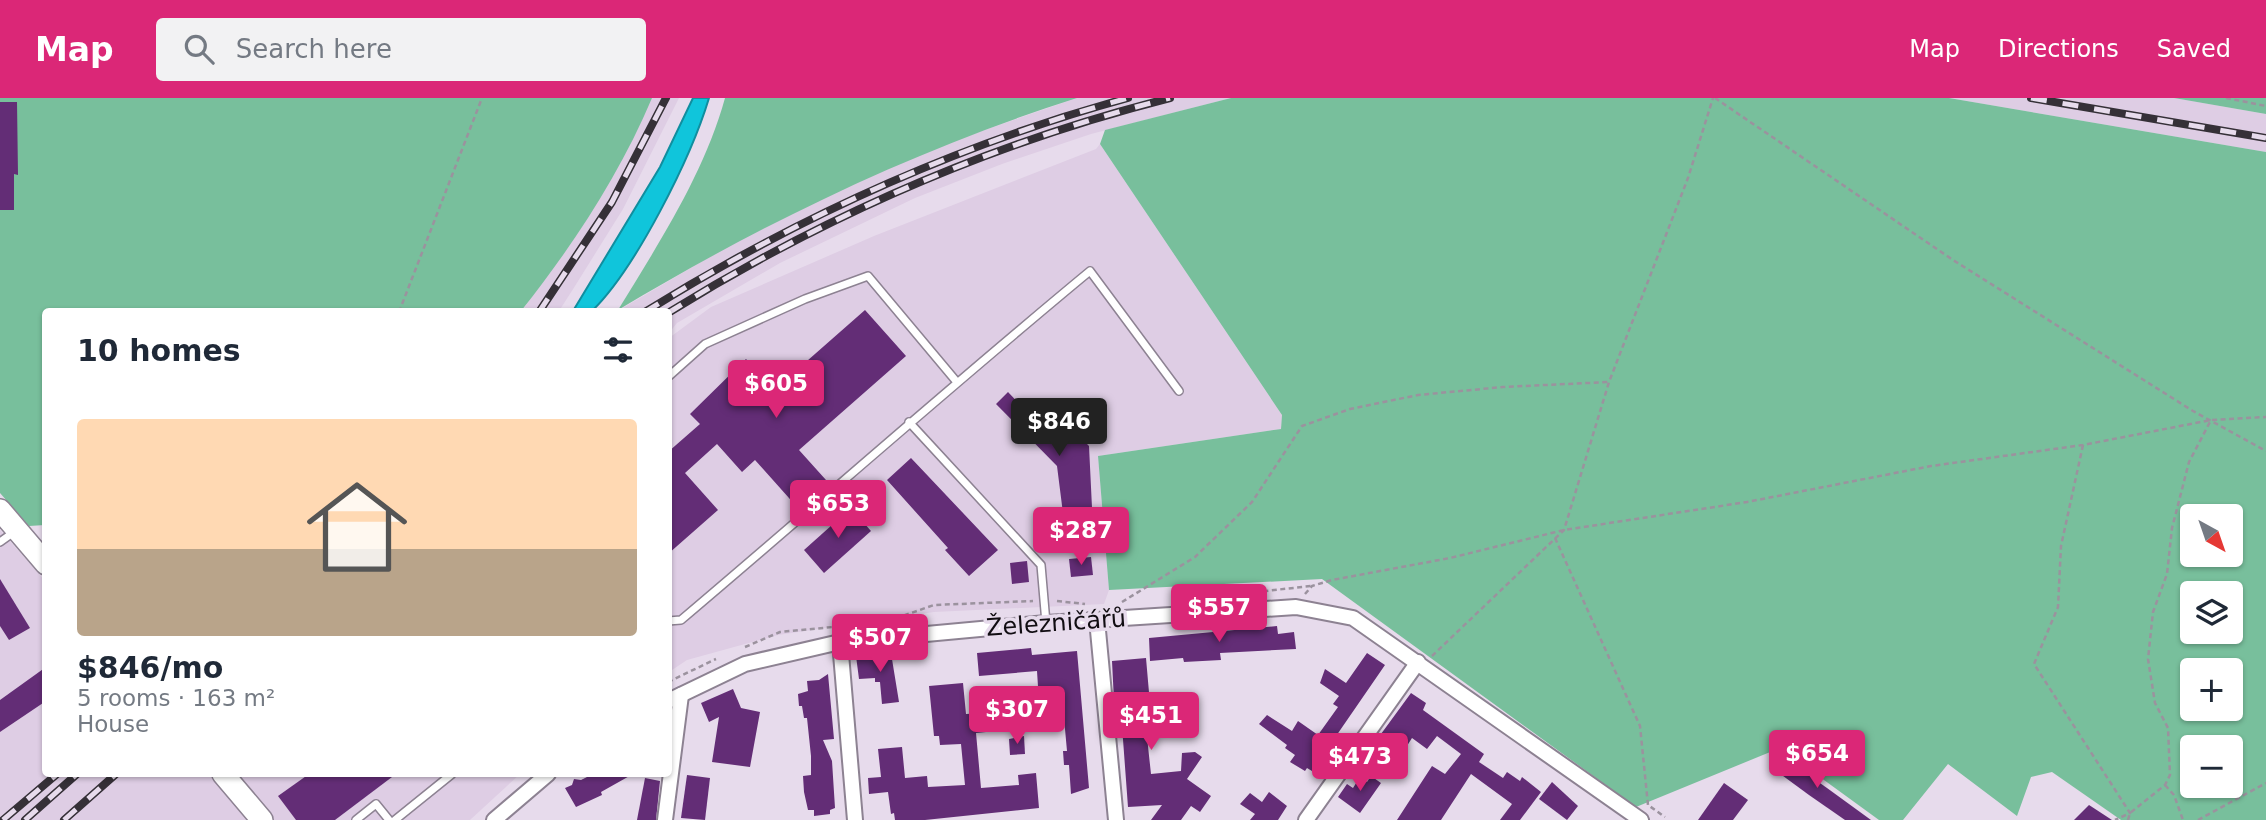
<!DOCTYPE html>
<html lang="en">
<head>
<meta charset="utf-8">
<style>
	body { margin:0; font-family:"DejaVu Sans",sans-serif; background:#f2f2f3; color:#1f2937; height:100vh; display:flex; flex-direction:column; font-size:26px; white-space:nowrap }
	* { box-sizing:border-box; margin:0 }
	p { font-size:23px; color:#747a83 }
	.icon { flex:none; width:38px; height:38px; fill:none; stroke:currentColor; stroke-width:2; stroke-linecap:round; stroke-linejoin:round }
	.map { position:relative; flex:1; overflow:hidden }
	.drawer { position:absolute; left:42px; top:210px; width:630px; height:469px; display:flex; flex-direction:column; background:#fff; border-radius:7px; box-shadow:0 2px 5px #0004 }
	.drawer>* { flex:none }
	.needle { width:46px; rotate:140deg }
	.controls { position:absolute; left:2180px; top:406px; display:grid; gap:14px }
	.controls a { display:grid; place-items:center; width:63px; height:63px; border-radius:7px; background:#fff; box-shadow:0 2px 5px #0004; font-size:35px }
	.price { position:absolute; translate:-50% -60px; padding:0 16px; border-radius:7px; background:#db2777; color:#fff; font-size:23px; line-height:46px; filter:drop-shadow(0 2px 4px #0008) }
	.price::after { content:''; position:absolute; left:50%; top:42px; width:21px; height:16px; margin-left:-10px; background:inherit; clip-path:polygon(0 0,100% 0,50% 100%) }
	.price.active { background:#222; color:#fff }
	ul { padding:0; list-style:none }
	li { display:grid; align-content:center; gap:14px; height:371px; padding:0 35px }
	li+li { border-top:2px solid #e0e1e3 }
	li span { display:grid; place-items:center; height:217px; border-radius:7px; color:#555 }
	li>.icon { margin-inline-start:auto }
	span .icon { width:126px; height:126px; fill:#fffc; stroke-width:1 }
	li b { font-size:30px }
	h2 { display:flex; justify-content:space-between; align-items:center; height:84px; padding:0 35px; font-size:30px }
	header { display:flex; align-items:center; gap:42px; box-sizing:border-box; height:98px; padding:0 35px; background:#db2777; color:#fff }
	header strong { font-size:33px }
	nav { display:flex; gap:38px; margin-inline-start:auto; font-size:24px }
	.search { width:490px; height:63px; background:#f2f2f3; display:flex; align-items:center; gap:18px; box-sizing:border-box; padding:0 24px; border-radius:7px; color:#747a83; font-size:26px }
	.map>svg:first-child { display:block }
</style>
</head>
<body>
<header>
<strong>Map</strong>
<div class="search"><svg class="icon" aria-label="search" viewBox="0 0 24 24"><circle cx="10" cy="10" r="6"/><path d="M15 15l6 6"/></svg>Search here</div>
<nav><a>Map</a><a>Directions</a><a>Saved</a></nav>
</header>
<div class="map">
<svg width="2266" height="722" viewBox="0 0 2266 722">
	<rect width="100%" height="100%" fill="#e7dbec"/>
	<g fill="#decde4">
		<polygon points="652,0 679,0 623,111 575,188 559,213 521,214 574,141 601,98"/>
		<polygon points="1077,0 1231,0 1091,36 1002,66 915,100 780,165 677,225 669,235 668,214 616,214 735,144 853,84 944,46"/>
		<polygon points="1949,0 2174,0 2266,16 2266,54"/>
		<polygon points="1100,46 1282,317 1281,331 1098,358 1109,492 1104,506 934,514 778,537 687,562 669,574 669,240 711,209 874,138 1096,51"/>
		<polygon points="0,432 45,483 46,676 212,676 252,722 0,722"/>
		<polygon points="235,676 520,676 470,722 274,722"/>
	</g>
	<g fill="#78bf9c" fill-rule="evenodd">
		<path d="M 0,0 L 652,0 C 620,76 572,149 521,213 L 46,214 L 45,427 L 29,428 L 0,395 Z"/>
		<path d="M 725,0 L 1077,0 C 914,52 765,124 618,212 C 659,145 704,76 725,0 Z"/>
		<path d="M 1231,0 L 1949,0 L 2266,54 L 2266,722 L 2121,722 L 2052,674 L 2031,679 L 2017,718 L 1948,666 L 1903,722 L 1879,722 L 1780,650 L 1636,709 L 1322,481 L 1109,492 L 1098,358 L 1281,331 L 1282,317 L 1100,46 L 1105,32 ZM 2231,418 L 2231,457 L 2193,457 L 2193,418 ZM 2193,495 L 2231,495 L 2231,534 L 2193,534 ZM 2231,572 L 2231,611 L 2193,611 L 2193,572 ZM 2231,649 L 2231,688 L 2193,688 L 2193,649 Z"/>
		<polygon points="2174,0 2266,0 2266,16"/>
	</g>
	<path fill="#10c5db" stroke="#108e9f" stroke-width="2" d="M 693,0 L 709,0 C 691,60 636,170 592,213 L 573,213 L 660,69 Z"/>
	<g fill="#632d76">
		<polygon points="0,4 17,4 18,77 14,76 14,112 0,112"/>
		<polygon points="865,212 906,258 799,352 826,382 797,409 755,362 742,374 717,346 685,375 718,412 668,456 668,354 700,326 690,316 746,261 774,292"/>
		<polygon points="1008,294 1032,319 1046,305 1089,348 1093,430 1065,431 1057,368 996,306"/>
		<polygon points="911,360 998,452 969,478 945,452 948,450 887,382"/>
		<polygon points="851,410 871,433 824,475 804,452"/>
		<polygon points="1091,459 1093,477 1071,479 1069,461"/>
		<polygon points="1027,463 1029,484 1012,486 1010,465"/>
		<polygon points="0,481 30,530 9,542 0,528"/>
		<polygon points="1277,528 1278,536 1294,534 1296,551 1220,555 1221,562 1184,564 1183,560 1150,563 1149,540"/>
		<polygon points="1031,550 1032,557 1077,553 1089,690 1071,696 1069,667 1064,667 1063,653 1067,653 1064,620 1060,621 1058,601 1039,604 1037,573 979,578 977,555"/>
		<polygon points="891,555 899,604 882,606 880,584 875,584 875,580 859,581 856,558"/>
		<polygon points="1367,555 1385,567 1312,673 1307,670 1305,673 1290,664 1295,657 1285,650 1287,647 1259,626 1267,617 1292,633 1298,623 1318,637 1338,609 1333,606 1339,598 1320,585 1325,571 1346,585"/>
		<polygon points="1146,560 1152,629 1146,630 1151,676 1181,673 1182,655 1195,654 1202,659 1187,681 1211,698 1200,714 1191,708 1181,722 1151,722 1162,707 1128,709 1122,628 1134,627 1132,602 1114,603 1112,563"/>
		<polygon points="46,569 46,603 0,634 0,602"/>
		<polygon points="828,576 834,641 823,642 832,663 835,710 830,712 830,716 814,718 814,712 808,712 804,694 803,678 811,677 811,658 807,620 804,620 802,608 799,608 798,596 808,593 807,583 819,582"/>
		<polygon points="963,585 966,616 984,615 986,634 976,635 981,690 1019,687 1018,677 1036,675 1039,710 925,722 895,722 894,715 891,716 888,694 869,696 868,680 881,679 878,651 902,649 905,680 927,678 928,689 965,687 961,646 940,647 939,638 934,638 929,588"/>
		<polygon points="733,591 741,610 760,614 750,669 712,664 719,619 709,624 701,605"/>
		<polygon points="1411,595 1426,605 1423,612 1484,656 1479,664 1503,680 1507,674 1520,683 1522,679 1541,694 1520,722 1500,722 1512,706 1471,676 1441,722 1397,722 1432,668 1445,676 1461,656 1437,638 1427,651 1412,640 1405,651 1381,636"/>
		<polygon points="1024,638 1025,656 1010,657 1009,641"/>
		<polygon points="1780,657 1827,690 1871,722 1845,722 1809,697 1771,669"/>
		<polygon points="309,676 396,676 335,722 296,722 278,698"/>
		<polygon points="593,676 633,676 601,694 602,697 576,709 565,690 572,687 574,681 581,682"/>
		<polygon points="687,677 710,680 705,722 681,720"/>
		<polygon points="1371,678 1381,685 1360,715 1338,699 1347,686 1353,690 1360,679 1367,684"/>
		<polygon points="645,680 660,683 656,722 637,722"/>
		<polygon points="1552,684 1578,708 1567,722 1539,701"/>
		<polygon points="1724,685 1748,702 1733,722 1698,722"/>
		<polygon points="1269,694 1287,708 1278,722 1250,722 1255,716 1240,706 1250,695 1262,704"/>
		<polygon points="2089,707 2112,722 2074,722"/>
	</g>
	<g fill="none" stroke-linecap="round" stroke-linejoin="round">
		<g stroke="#8d8292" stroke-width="10">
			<g id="service">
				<polyline points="668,279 705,246 805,201 868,178 956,283"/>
				<polyline points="909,324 1041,467 1046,525"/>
				<polyline points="0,444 14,434"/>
				<path d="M 668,523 L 681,522 C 818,406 952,287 1090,173 L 1179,293"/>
				<polyline points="356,722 376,706 389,722"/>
				<polyline points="395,722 452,676"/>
			</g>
		</g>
		<g stroke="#8d8292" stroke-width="18">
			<g id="minor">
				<polyline points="1097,522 1116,722"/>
				<polyline points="840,544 855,722"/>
				<polyline points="668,603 745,566 840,544 1046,525 1296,509 1353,520 1641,722"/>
				<polyline points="494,722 548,676"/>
				<polyline points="665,722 681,597"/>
				<polyline points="1306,722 1418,564"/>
			</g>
		</g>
		<g stroke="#8d8292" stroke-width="24">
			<g id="secondary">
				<polyline points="0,412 46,466"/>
				<polyline points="223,676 262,722"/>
			</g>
		</g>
		<g stroke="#9b929e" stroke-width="2.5" stroke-dasharray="5 3.5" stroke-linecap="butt">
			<polyline points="1715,0 1953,162 2193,313 2266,353"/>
			<polyline points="2226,0 2266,8"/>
			<polyline points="399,214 482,0"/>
			<polyline points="2083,347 2061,448 2058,509 2034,566 2130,715 2115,722"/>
			<polyline points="1555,440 1640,628 1648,707 1665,719"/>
			<polyline points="1238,496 1311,488"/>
			<polyline points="1305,496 1312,488 1332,482 1450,460 1564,432 1747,404 1931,368 2083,347 2211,322 2266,319"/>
			<polyline points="1057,503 1085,506"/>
			<polyline points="1122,504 1195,459 1252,404 1302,328 1350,311 1418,297 1503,289 1609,284"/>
			<polyline points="888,523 934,507 1033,503"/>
			<polyline points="745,549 780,534 833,529"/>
			<polyline points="1432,558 1564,432 1609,284 1688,80 1713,0"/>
			<polyline points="668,584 716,561"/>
			<polyline points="2165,687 2174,697 2183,722"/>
			<polyline points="2128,722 2130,715 2165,687 2170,677 2168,630 2155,605 2148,561 2153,514 2167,476 2172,430 2189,364 2211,322"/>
			<polyline points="2198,722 2266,685"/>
		</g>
		<use href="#service" stroke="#fff" stroke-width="7"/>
		<use href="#minor" stroke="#fff" stroke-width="14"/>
		<use href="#secondary" stroke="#fff" stroke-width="21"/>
		<g stroke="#353037" stroke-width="8">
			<g id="rail">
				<polyline points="2031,0 2266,40"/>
				<polyline points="539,214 612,104 666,0"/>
				<path d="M 645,214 C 796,120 956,47 1128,0"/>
				<path d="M 668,215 C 824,118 992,45 1170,0"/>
				<polyline points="3,722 57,676"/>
				<polyline points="25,722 77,676"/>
				<polyline points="64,722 116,676"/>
			</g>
		</g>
		<use href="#rail" stroke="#e7dbec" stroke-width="5" stroke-dasharray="16" stroke-linecap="butt"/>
	</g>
	<g text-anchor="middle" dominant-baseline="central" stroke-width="7" stroke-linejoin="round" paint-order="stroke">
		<g font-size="24" fill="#110d12" stroke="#e7dbec">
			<text transform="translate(1056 525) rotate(-4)">Železničářů</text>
		</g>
	</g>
</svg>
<div class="controls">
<a><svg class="needle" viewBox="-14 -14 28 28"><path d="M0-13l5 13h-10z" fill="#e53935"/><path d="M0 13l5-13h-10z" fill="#747a83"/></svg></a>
<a><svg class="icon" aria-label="layers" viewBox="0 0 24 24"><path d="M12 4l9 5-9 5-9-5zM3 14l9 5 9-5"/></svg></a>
<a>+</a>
<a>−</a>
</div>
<b class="price" style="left:776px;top:322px">$605</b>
<b class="price active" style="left:1059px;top:360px">$846</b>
<b class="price" style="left:838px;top:442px">$653</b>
<b class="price" style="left:1081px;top:469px">$287</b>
<b class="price" style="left:1219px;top:546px">$557</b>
<b class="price" style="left:880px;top:576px">$507</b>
<b class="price" style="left:1017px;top:648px">$307</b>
<b class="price" style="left:1151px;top:654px">$451</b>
<b class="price" style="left:1817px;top:692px">$654</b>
<b class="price" style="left:1360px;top:695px">$473</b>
<section class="drawer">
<h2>10 homes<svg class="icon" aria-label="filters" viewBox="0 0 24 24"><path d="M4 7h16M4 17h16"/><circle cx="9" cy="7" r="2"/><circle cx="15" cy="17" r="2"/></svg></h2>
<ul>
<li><span style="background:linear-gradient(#ffd9b3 60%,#b9a48a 0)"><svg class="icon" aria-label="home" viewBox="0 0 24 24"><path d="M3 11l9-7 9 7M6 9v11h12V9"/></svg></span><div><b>$846/mo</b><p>5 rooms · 163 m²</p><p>House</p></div></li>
</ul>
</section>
</div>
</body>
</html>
